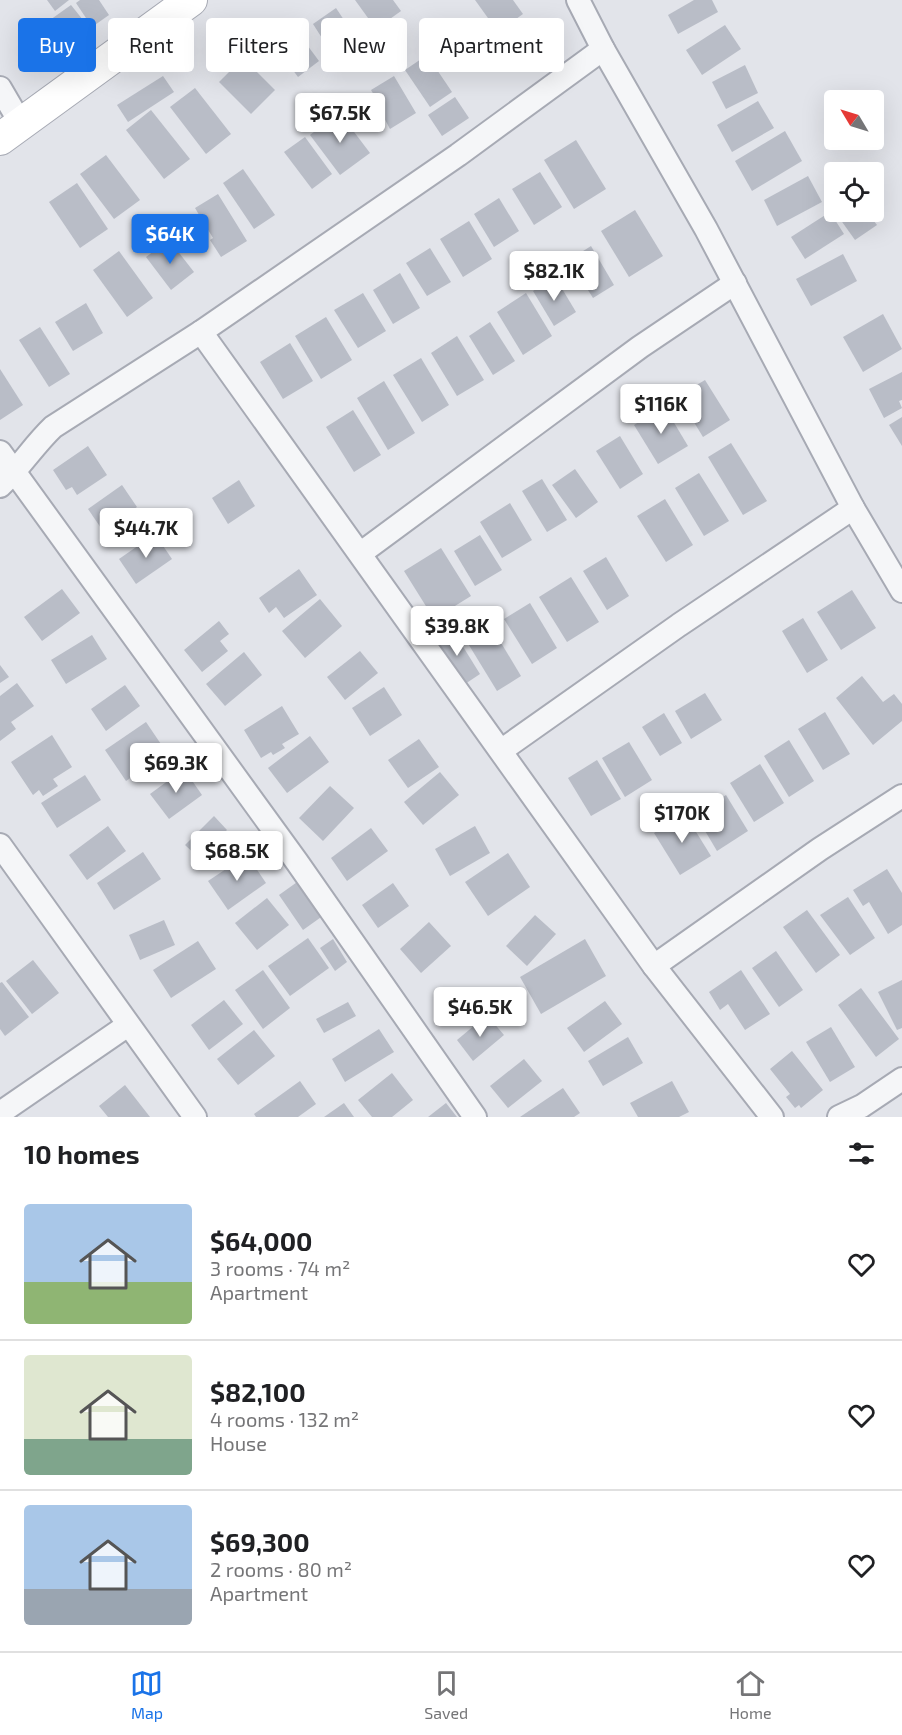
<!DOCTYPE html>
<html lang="en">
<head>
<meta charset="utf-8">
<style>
	body { margin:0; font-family:"Exo 2",sans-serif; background:#f2f2f2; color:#202124; height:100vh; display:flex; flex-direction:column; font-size:22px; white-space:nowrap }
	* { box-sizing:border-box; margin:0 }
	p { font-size:20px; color:#757577 }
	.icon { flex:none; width:33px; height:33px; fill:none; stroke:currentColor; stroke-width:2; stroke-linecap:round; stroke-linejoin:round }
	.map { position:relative; height:1117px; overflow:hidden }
	.drawer { display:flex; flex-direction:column; background:#fff; flex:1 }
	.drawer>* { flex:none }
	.guide { position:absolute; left:18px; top:18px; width:600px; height:54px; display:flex; gap:12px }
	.needle { width:39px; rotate:308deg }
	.tools { position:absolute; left:824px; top:90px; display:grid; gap:12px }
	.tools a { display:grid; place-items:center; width:60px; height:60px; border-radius:6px; background:#fff; box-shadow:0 6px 24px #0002; font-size:30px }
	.price { position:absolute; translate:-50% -51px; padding:0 14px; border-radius:6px; background:#fff; color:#222; font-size:20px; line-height:39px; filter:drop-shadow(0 2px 3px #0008) }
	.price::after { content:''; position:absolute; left:50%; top:36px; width:18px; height:14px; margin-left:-9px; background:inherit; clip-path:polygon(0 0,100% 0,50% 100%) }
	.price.current { background:#1a73e8; color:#fff }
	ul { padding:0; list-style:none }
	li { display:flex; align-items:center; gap:18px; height:150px; padding:0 24px }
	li+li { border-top:2px solid #e0e0e0 }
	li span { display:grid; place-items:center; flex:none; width:168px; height:120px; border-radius:6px; color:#555 }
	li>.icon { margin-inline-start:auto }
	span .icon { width:72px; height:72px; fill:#fffc; stroke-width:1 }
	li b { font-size:26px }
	h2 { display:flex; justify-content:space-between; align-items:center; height:72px; padding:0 24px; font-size:26px }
	.tag { padding:0 21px; border-radius:6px; background:#fff; box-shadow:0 6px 24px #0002; font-size:21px; line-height:54px }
	.tag.current { background:#1a73e8; color:#fff }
	.tabs { display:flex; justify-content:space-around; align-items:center; height:84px; border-top:2px solid #e0e0e0; background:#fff; font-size:16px; color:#757577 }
	.tabs a { display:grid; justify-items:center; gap:3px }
	.tabs .current { color:#1a73e8 }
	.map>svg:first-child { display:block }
</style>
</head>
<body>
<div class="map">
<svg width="902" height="1117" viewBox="0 0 902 1117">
	<rect width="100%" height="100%" fill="#e2e4ea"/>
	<g fill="#b9bdc7">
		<polygon points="47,0 69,0 55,11"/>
		<polygon points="80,0 99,0 109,15 92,27 76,3"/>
		<polygon points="355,0 393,0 401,11 376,29"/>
		<polygon points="475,0 513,0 523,14 498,32"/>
		<polygon points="694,0 712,0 718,12 678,34 668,15"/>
		<polygon points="71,5 87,25 66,41 50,20"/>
		<polygon points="336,8 362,47 338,63 313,24"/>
		<polygon points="486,24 507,49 482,70 461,44"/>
		<polygon points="725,25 741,49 702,75 686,50"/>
		<polygon points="296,30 319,61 298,77 275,46"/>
		<polygon points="427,55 452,92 430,107 405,70"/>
		<polygon points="243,58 275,90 251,114 219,82"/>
		<polygon points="745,65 758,93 726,109 712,82"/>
		<polygon points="163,76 174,92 128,122 117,105"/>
		<polygon points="394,76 416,113 390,129 382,114 385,113 371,90"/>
		<polygon points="195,88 231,134 206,154 170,107"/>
		<polygon points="455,97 469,118 442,136 428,115"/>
		<polygon points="758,101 774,128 732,152 717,125"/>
		<polygon points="151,110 190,159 164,179 126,130"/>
		<polygon points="339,112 370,153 340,175 310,135"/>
		<polygon points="785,131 802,161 752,191 735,161"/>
		<polygon points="305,137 332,174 312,189 284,152"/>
		<polygon points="576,140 606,189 574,209 544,160"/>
		<polygon points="106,155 140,200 114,219 80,174"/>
		<polygon points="243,169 275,215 254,229 223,183"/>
		<polygon points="540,172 562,207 534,225 512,189"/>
		<polygon points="808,176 822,202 777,226 764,200"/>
		<polygon points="77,183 108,229 80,248 49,202"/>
		<polygon points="218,194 247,241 221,257 210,240 213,238 195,208"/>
		<polygon points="499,198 519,231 494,247 474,214"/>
		<polygon points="635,210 663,256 629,277 601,231"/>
		<polygon points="830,212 844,234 805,259 791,237"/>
		<polygon points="835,212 867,212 877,225 855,240"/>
		<polygon points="469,221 492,259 463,277 440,239"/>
		<polygon points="169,240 194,272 171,290 146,257"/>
		<polygon points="591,246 614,285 593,298 569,260"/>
		<polygon points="430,248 451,282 427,296 406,263"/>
		<polygon points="119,251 153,298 127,317 93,270"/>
		<polygon points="843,254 857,281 811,306 796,279"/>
		<polygon points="400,273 420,308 393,324 373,290"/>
		<polygon points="555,277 576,312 554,326 533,291"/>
		<polygon points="363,293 386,331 358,348 334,310"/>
		<polygon points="526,293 552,336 523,355 497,312"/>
		<polygon points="86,303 103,333 73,351 55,322"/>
		<polygon points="883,314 902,349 863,372 843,337"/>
		<polygon points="326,317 352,360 321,379 295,336"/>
		<polygon points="490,322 515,361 493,375 469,336"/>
		<polygon points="40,327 70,374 49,387 19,340"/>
		<polygon points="457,336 484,380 457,396 431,353"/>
		<polygon points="290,343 313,381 283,399 260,362"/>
		<polygon points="421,358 449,405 422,422 393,375"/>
		<polygon points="0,369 23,405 0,420"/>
		<polygon points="902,372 902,400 899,401 902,408 884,418 869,389"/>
		<polygon points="705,380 730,420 703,437 678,396"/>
		<polygon points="384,381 415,433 388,450 357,398"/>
		<polygon points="664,406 688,446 658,464 634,425"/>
		<polygon points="353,410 381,455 354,472 326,427"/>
		<polygon points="902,417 902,446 889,425"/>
		<polygon points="620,436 643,474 620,489 596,451"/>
		<polygon points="731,443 767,501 743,515 708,457"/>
		<polygon points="88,446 107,475 77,495 72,487 66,490 53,470"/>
		<polygon points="575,469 598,502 576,518 552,485"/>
		<polygon points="699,473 729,521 704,536 675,488"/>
		<polygon points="542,479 567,520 547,532 522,491"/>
		<polygon points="239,480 255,506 228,524 212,498"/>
		<polygon points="122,485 137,507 103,531 88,509"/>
		<polygon points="665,499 693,545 666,562 637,516"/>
		<polygon points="510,503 532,540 502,558 480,522"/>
		<polygon points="155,534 172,559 136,584 119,559"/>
		<polygon points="480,535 502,570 475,586 454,551"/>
		<polygon points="441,548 471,596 434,619 404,571"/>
		<polygon points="606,557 629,596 607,610 583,571"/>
		<polygon points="299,569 317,595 284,618 276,607 269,613 259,598"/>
		<polygon points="571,577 599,622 567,642 539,597"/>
		<polygon points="62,589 80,613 42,641 24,617"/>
		<polygon points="852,590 876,628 841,650 817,612"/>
		<polygon points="320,599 342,626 305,658 282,631"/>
		<polygon points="530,603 557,648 532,664 504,619"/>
		<polygon points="803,618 828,660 807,673 782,631"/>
		<polygon points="219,621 229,634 220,641 228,651 202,672 184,650"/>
		<polygon points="488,621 521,676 497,691 464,637"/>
		<polygon points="452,629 480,674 462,686 434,640"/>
		<polygon points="92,635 107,659 66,684 51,660"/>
		<polygon points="360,651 378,673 345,700 327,677"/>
		<polygon points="244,652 262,675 225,706 206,684"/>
		<polygon points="0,665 9,677 0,683"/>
		<polygon points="862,676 883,702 894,694 902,704 902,721 873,745 836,698"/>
		<polygon points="17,683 34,706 11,722 16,729 0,741 0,696"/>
		<polygon points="125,685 140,706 106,731 91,709"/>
		<polygon points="384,687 402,715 370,736 352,708"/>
		<polygon points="705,693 722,720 691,739 675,711"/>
		<polygon points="282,706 299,734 282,744 285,748 273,755 271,752 261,758 244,730"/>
		<polygon points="825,712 850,754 823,770 798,729"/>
		<polygon points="664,713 682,743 660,756 642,727"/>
		<polygon points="146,722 167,753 126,781 105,750"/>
		<polygon points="52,735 72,767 53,779 58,786 43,796 39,790 33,795 11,762"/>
		<polygon points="310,736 329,762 287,793 268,768"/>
		<polygon points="419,739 439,767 408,788 388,760"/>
		<polygon points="789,740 814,781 789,797 764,756"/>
		<polygon points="629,742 652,780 625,797 602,758"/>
		<polygon points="597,760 621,799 591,816 568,778"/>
		<polygon points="760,764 784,803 754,822 730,783"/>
		<polygon points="184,769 202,795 169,819 150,794"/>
		<polygon points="440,772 459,795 423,825 404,802"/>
		<polygon points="85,775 101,800 57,828 41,803"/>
		<polygon points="330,786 354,808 323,841 299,818"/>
		<polygon points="726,795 748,831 717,851 695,814"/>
		<polygon points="685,814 711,856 680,875 654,833"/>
		<polygon points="214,816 227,830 199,858 185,845"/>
		<polygon points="108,826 126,851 87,880 69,855"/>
		<polygon points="475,826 490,853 450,876 435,849"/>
		<polygon points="371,828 388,851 347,881 331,858"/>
		<polygon points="143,852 161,879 114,910 97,883"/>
		<polygon points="508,853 530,887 488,916 465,882"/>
		<polygon points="247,855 266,883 228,910 208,881"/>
		<polygon points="887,869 902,893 902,925 888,934 869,902 863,906 853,890"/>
		<polygon points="300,880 324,915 303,930 279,895"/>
		<polygon points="393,883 409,906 378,928 362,905"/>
		<polygon points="848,897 875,938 850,955 820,915"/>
		<polygon points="267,898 289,925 257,950 235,923"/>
		<polygon points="807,910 840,955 816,973 783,927"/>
		<polygon points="535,915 556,934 527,966 506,946"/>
		<polygon points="164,920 175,945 140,960 129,935"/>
		<polygon points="429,922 451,946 421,973 400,949"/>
		<polygon points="308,938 329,968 290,996 268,966"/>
		<polygon points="333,939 347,962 335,971 320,948"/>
		<polygon points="585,939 606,976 541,1014 520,977"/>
		<polygon points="198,941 216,969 171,998 153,970"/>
		<polygon points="776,951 803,990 779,1007 752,968"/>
		<polygon points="33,960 59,993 32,1014 6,981"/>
		<polygon points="263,970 290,1008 263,1029 235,990"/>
		<polygon points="741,970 770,1014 745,1030 728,1004 720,1010 709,992"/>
		<polygon points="902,980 902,1028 897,1030 878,992"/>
		<polygon points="2,982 29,1017 5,1036 0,1029 0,983"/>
		<polygon points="861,988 899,1039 876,1057 838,1005"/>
		<polygon points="224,1000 243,1024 209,1050 191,1025"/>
		<polygon points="605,1001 622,1024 584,1052 567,1028"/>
		<polygon points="348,1002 356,1016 324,1033 316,1019"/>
		<polygon points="487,1015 504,1035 473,1061 457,1040"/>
		<polygon points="831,1027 855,1067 830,1082 806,1042"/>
		<polygon points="379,1029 394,1052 345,1082 332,1059"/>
		<polygon points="254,1030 275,1056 238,1085 217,1059"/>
		<polygon points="628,1037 643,1063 603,1086 588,1061"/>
		<polygon points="792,1051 823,1090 801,1108 799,1105 795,1108 786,1097 790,1094 770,1069"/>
		<polygon points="524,1059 542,1081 508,1108 490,1086"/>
		<polygon points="392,1073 413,1100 392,1117 372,1117 358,1100"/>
		<polygon points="300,1081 316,1104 298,1117 256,1117 254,1114"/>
		<polygon points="672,1081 689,1112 679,1117 638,1117 630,1103"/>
		<polygon points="125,1085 150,1117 108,1117 99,1106"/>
		<polygon points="563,1088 580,1113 574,1117 520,1117"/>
		<polygon points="344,1103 354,1117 324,1117"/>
		<polygon points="446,1103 457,1117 428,1117"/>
	</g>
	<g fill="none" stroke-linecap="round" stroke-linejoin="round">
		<g stroke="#a7aab4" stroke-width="26">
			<g id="street">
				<polyline points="578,0 603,49 706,229 853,508 902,591"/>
				<polyline points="0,88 21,124"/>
				<polyline points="201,332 654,966 772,1117"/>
				<polyline points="0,452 297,862 475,1117"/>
				<path d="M 0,486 C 20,468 33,446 53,427 L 201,332 L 458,155 L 603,49"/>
				<polyline points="361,553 640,347 735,283"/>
				<polyline points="502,750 679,625 853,508"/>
				<polyline points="0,845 195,1117"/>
				<polyline points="654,966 820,849 902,796"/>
				<polyline points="0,1113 128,1025"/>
				<polyline points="839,1117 862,1106 902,1079"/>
			</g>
		</g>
		<g stroke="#a7aab4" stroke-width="34">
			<polyline id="secondary" points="0,139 191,0"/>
		</g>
		<use href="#street" stroke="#f5f6f8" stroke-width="22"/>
		<use href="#secondary" stroke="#fff" stroke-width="32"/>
	</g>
</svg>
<div class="tools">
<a><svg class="needle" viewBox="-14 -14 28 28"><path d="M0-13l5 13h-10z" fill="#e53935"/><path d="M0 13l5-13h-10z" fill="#757577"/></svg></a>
<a><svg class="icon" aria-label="locate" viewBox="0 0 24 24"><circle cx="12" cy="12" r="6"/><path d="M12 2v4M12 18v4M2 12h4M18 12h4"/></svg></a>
</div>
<b class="price" style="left:340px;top:144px">$67.5K</b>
<b class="price current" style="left:170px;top:265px">$64K</b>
<b class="price" style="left:554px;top:302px">$82.1K</b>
<b class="price" style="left:661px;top:435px">$116K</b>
<b class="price" style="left:146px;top:559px">$44.7K</b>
<b class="price" style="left:457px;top:657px">$39.8K</b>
<b class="price" style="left:176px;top:794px">$69.3K</b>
<b class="price" style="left:682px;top:844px">$170K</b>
<b class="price" style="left:237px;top:882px">$68.5K</b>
<b class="price" style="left:480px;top:1038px">$46.5K</b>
<div class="guide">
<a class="tag current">Buy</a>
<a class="tag">Rent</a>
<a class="tag">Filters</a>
<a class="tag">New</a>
<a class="tag">Apartment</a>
</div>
</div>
<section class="drawer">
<h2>10 homes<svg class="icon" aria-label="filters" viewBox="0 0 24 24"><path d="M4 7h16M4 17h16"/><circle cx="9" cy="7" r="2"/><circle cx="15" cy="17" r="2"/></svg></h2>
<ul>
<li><span style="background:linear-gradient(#a9c7e8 65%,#8fb573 0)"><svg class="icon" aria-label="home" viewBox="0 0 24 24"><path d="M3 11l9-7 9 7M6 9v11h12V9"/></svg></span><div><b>$64,000</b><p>3 rooms · 74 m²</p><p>Apartment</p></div><svg class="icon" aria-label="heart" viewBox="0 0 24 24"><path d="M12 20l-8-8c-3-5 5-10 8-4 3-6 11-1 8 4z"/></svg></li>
<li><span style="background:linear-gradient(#dfe7d0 70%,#7fa58c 0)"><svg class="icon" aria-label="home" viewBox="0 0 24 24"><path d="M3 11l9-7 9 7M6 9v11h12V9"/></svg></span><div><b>$82,100</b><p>4 rooms · 132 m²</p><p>House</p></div><svg class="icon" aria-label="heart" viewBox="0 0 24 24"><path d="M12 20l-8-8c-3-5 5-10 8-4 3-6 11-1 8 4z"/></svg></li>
<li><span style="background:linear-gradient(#a9c7e8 70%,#9aa5b1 0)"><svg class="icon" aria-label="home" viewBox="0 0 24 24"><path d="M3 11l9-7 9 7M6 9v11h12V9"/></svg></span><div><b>$69,300</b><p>2 rooms · 80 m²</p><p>Apartment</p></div><svg class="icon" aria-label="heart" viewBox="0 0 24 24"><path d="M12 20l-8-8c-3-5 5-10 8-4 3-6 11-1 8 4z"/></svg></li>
</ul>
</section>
<nav class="tabs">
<a class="current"><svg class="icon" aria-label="map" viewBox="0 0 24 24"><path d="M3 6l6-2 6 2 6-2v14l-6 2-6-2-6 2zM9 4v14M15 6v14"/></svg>Map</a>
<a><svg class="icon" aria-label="saved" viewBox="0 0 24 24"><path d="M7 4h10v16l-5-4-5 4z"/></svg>Saved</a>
<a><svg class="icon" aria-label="home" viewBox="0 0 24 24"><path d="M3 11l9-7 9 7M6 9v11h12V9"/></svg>Home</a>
</nav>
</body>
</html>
